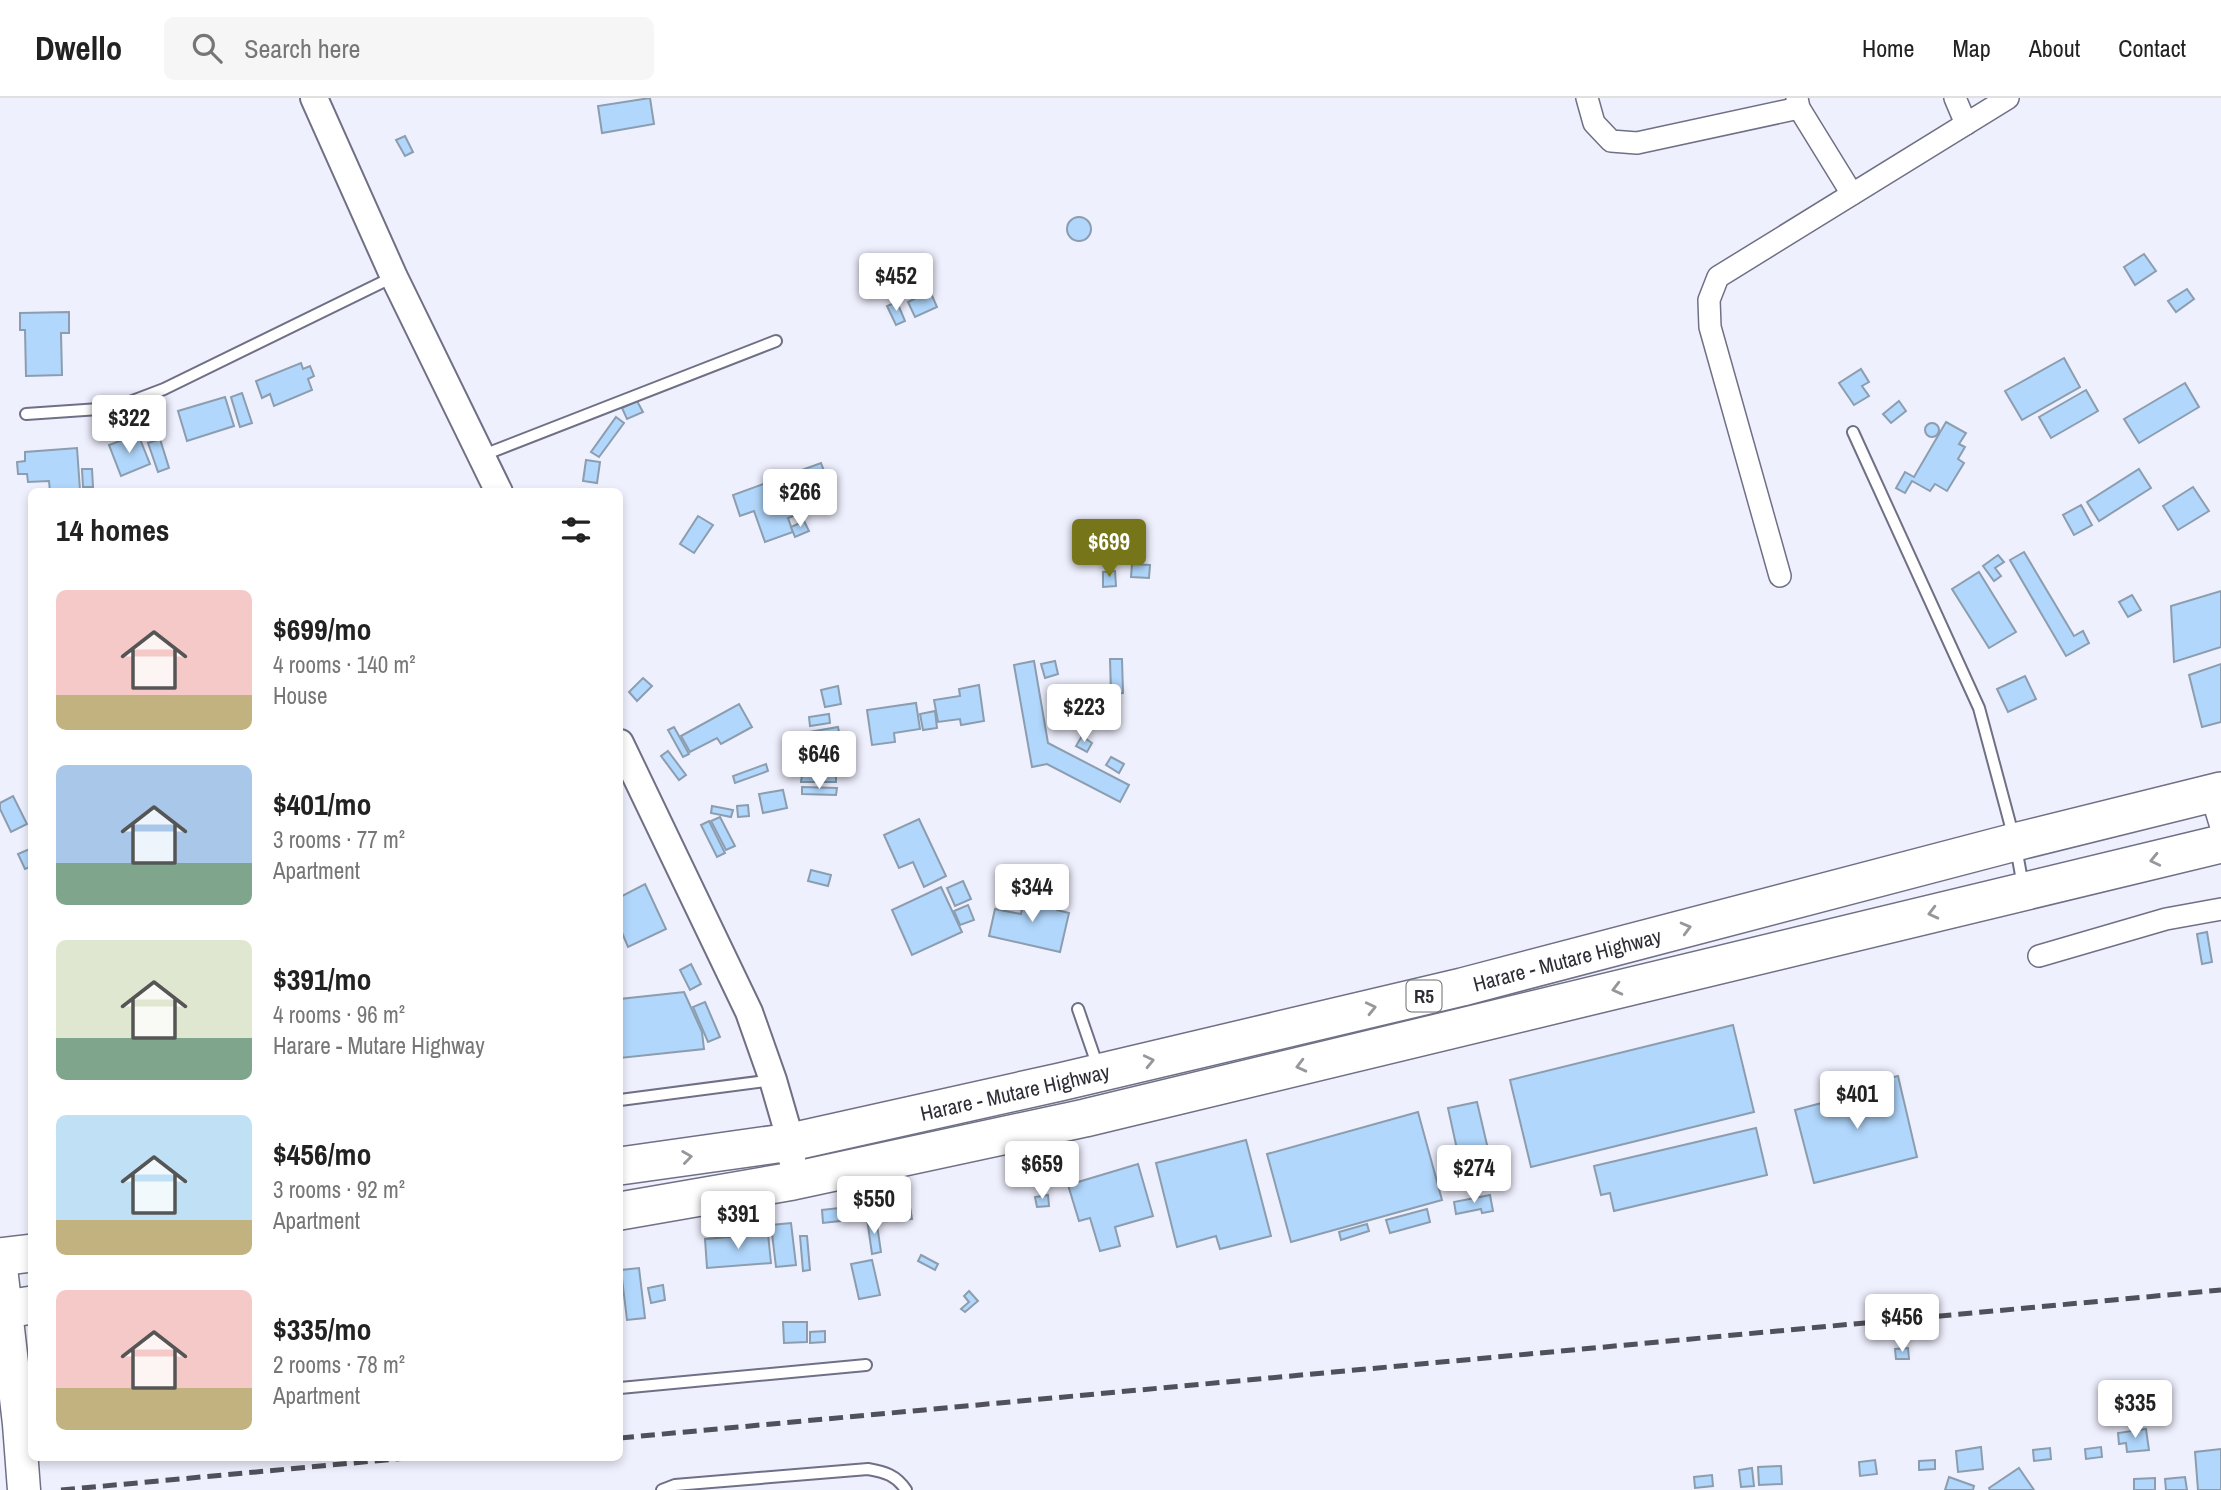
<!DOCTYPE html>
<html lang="en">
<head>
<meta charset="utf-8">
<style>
	body { margin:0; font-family:"Archivo Narrow",sans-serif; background:#f6f6f6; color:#222; height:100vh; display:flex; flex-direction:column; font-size:26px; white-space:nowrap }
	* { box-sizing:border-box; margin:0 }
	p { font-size:23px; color:#767676 }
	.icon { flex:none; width:38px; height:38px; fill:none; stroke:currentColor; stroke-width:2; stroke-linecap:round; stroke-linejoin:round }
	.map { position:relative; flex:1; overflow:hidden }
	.sheet { position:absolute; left:28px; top:390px; width:595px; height:973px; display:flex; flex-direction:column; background:#fff; border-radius:10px; box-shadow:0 4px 10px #0003 }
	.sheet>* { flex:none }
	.price { position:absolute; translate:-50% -60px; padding:0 16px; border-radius:7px; background:#fff; color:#222; font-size:23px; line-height:46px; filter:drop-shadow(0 2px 4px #0008) }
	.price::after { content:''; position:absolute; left:50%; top:42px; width:21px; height:16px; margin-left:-10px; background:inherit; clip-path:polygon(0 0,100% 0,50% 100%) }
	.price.active { background:#76751a; color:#fff }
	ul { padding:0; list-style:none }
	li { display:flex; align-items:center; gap:21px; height:175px; padding:0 28px }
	li span { display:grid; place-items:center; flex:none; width:196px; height:140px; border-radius:10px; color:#555 }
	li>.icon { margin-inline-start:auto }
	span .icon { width:84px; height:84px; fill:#fffc; stroke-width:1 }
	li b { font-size:30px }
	h2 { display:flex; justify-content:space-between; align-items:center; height:84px; padding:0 28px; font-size:30px }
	header { display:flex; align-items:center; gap:42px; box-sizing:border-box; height:98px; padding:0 35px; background:#fff; border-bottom:2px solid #e0e0e0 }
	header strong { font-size:33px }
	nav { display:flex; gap:38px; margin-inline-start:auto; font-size:24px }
	.search { width:490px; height:63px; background:#f6f6f6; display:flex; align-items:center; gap:18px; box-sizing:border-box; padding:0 24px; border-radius:10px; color:#767676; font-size:26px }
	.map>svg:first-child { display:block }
</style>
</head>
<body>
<header>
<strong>Dwello</strong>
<div class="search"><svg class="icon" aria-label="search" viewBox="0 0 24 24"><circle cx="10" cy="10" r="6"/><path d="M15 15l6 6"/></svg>Search here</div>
<nav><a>Home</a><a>Map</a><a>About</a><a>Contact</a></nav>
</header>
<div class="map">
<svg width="2221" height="1392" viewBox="0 0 2221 1392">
	<rect width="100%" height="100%" fill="#eff0fe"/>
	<g fill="#b1d7fc" stroke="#8b9dae" stroke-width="2">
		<polygon points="650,0 654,26 602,35 598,8"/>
		<polygon points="405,38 413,54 405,58 396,42"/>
		<circle cx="1079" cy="131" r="12"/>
		<polygon points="2144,156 2156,173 2135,187 2124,169"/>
		<polygon points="2187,191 2194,201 2176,214 2168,203"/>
		<polygon points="930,193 937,209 915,219 908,204"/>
		<polygon points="897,204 905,223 896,227 887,208"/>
		<polygon points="69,214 69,235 61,235 62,277 26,278 25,232 20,232 20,215"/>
		<polygon points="2064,260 2080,289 2022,322 2005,293"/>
		<polygon points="301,265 303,271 310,268 314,278 308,281 312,292 274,308 270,296 262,300 256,283"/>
		<polygon points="1861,271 1869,284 1862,288 1869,298 1854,307 1839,285"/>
		<polygon points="2185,285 2199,309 2139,345 2124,321"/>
		<polygon points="2086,292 2098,313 2051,340 2039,319"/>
		<polygon points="242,295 252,325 240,329 231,299"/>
		<polygon points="225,299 234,328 187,343 178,313"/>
		<polygon points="637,303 643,314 627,321 622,310"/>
		<polygon points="1899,303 1906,313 1891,325 1883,316"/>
		<polygon points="616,319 624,325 599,359 591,354"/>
		<polygon points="1946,324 1966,335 1959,346 1965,349 1958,361 1964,365 1947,393 1935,386 1930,393 1912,383 1905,395 1896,390 1905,374 1914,379"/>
		<circle cx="1932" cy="332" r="7"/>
		<polygon points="138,336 150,366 121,378 109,347"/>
		<polygon points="160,341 169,370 158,374 148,345"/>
		<polygon points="77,350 80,392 50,394 49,383 28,384 27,376 18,376 17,364 25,363 25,354"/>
		<polygon points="586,362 600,364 597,385 583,383"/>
		<polygon points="821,365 827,381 810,387 818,409 788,420 793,434 765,444 754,413 740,418 733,397"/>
		<polygon points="82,371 92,371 93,389 83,389"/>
		<polygon points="2139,371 2151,390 2099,423 2087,404"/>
		<polygon points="2193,389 2209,413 2178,432 2163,408"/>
		<polygon points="2081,407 2092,427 2074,437 2063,417"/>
		<polygon points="698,418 713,427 694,455 680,446"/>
		<polygon points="804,423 809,433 795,439 791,429"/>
		<polygon points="2024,454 2074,538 2083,533 2089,545 2066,558 2010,462"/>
		<polygon points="1998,457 2004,464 1995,470 2001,478 1994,483 1983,468"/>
		<polygon points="1132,466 1150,467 1149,480 1131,479"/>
		<polygon points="1115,473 1116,488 1103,489 1103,474"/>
		<polygon points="1979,474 2016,534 1989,550 1952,491"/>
		<polygon points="2221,493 2221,549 2174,564 2171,508"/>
		<polygon points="2132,497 2141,512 2128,519 2119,504"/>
		<polygon points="1110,561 1122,561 1123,595 1111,596"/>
		<polygon points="1034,563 1048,645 1129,687 1120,704 1047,666 1032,669 1014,567"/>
		<polygon points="1055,563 1058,576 1045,580 1041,566"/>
		<polygon points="2221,566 2221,624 2202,629 2189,577"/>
		<polygon points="2025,578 2036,601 2008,614 1997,591"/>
		<polygon points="643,580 652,588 637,603 629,594"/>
		<polygon points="979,587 984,623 961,627 960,621 938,624 934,602 960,598 959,591"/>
		<polygon points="838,588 841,606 825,609 821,592"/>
		<polygon points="916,605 920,631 894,635 895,644 872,647 867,612"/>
		<polygon points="739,606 752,629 721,646 717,640 690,654 681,638"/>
		<polygon points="1062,612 1064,625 1052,627 1051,613"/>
		<polygon points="935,613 937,630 923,632 920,616"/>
		<polygon points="829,616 830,625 810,628 809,619"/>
		<polygon points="674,629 689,656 683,659 668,632"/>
		<polygon points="838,629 841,645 812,651 809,634"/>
		<polygon points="1082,638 1092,645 1087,654 1076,648"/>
		<polygon points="835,649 839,665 806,673 802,658"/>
		<polygon points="668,653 686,677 679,682 661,658"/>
		<polygon points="1111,659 1124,666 1119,675 1106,667"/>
		<polygon points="766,666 768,673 735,685 733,678"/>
		<polygon points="802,677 836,677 836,684 801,684"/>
		<polygon points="802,689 837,690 836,697 802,696"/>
		<polygon points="783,692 787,710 763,715 759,696"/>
		<polygon points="13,698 27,726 11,734 0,711 0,705"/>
		<polygon points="748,707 749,718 738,719 737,708"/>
		<polygon points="712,708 733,712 731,719 711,715"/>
		<polygon points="720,719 735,748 726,752 711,723"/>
		<polygon points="919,721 946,778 924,789 913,764 899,770 884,737"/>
		<polygon points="709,723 725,755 717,759 701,727"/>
		<polygon points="32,750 32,768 25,771 18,756"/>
		<polygon points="811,772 831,777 828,788 808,783"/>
		<polygon points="963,783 971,801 955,808 947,790"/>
		<polygon points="645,786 666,831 628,849 620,830 620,799"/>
		<polygon points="941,789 962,834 912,857 892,812"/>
		<polygon points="1025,795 1059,803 1057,812 1069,815 1060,854 989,838 995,811 1021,816"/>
		<polygon points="968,807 974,822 960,827 954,813"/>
		<polygon points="2207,834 2212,864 2202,866 2197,836"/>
		<polygon points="691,866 701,886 690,892 680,872"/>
		<polygon points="684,894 702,934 704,951 620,960 620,901"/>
		<polygon points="705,904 720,939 708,944 693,909"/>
		<polygon points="1733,927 1754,1014 1531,1069 1510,982"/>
		<polygon points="1898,978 1917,1059 1814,1085 1795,1012 1852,997 1850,990"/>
		<polygon points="1477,1004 1495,1081 1465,1088 1448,1010"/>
		<polygon points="1418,1014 1442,1102 1291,1144 1267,1056"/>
		<polygon points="1756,1030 1767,1077 1614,1113 1610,1095 1601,1097 1594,1068"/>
		<polygon points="1246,1042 1271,1138 1220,1151 1216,1138 1177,1149 1156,1065"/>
		<polygon points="1138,1066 1153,1118 1115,1129 1120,1148 1100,1153 1090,1120 1079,1123 1068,1087"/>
		<polygon points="1048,1097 1049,1108 1037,1109 1035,1099"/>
		<polygon points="1490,1097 1493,1113 1482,1115 1481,1111 1456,1116 1454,1104"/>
		<polygon points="910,1109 912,1121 898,1123 896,1112"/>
		<polygon points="839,1110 840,1123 823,1125 822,1112"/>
		<polygon points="1427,1111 1430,1124 1390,1135 1386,1122"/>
		<polygon points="876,1120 881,1154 872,1156 867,1121"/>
		<polygon points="791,1125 796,1167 776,1169 771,1127"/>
		<polygon points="1367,1126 1369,1133 1341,1142 1339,1134"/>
		<polygon points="768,1136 771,1165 707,1170 705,1141"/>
		<polygon points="800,1138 807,1138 810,1172 803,1173"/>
		<polygon points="921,1157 938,1166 935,1172 918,1163"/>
		<polygon points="872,1162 880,1197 859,1201 851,1166"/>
		<polygon points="639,1170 645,1220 627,1222 621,1172"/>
		<polygon points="663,1187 665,1202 651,1205 648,1190"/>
		<polygon points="969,1193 978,1203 965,1214 961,1211 969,1204 964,1198"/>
		<polygon points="783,1224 807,1224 807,1244 784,1245"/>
		<polygon points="825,1233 825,1244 810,1245 810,1234"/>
		<polygon points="1908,1250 1909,1261 1896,1261 1895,1251"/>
		<polygon points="2146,1331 2149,1352 2127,1354 2126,1345 2119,1346 2118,1335"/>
		<polygon points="1981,1349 1983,1371 1958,1374 1956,1353"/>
		<polygon points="2101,1349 2102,1359 2086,1361 2085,1351"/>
		<polygon points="2050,1350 2051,1361 2034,1363 2033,1352"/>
		<polygon points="2221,1351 2221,1392 2198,1392 2195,1354"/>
		<polygon points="1875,1362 1877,1376 1860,1378 1859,1364"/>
		<polygon points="1935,1362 1935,1371 1919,1372 1919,1363"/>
		<polygon points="1781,1368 1782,1386 1759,1387 1758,1369"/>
		<polygon points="1752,1370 1754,1388 1741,1389 1739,1372"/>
		<polygon points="2019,1370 2034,1392 1990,1392 1989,1390"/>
		<polygon points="1712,1377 1713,1388 1695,1390 1694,1379"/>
		<polygon points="1949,1379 1974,1388 1973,1392 1945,1392"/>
		<polygon points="2185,1379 2187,1392 2166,1392 2165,1381"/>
		<polygon points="2155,1380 2155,1392 2134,1392 2134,1381"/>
	</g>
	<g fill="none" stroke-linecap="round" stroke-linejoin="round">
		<g stroke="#6f7085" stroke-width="14">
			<g id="service">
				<polyline points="26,316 114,310 164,291 393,179"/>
				<polyline points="1853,334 1979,610 2015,744 2023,788"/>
				<polyline points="481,358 776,243"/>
				<polyline points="1078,911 1098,969"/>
				<polyline points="620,1002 773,982"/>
				<polyline points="620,1290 866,1267"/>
				<path d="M 662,1392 L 675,1387 L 868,1371 C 885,1374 896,1377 906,1392"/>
			</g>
		</g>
		<g stroke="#6f7085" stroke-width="24">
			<g id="minor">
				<polyline points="1587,0 1594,25 1611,43 1637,45 1799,10"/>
				<polyline points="1797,0 1799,10 1852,96"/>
				<polyline points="1955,0 1966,26"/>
				<polyline points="1780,478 1710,229 1709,202 1718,179 2008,0"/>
				<polyline points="2211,696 2221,729"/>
				<polyline points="2039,858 2166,821 2221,811"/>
			</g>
		</g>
		<g stroke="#6f7085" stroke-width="30">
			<g id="tertiary">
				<polyline points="314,0 394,179 499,394"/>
				<polyline points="620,645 749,914 773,982 791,1044 792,1061"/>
			</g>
		</g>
		<g stroke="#6f7085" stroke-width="35">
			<polyline id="secondary" points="0,1161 19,1326 24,1392"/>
		</g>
		<g stroke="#6f7085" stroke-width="40">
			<g id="trunk">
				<path id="s1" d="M 620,1068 L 791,1044 L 1060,984 L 1462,889 L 2015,744 L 2221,693"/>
				<polyline points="620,1113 793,1083 1085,1020 2221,746"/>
				<polyline points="0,1159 32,1155"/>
				<polyline points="0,1212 32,1207"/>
			</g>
		</g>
		<use href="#service" stroke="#fff" stroke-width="10"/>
		<use href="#minor" stroke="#fff" stroke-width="21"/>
		<use href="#tertiary" stroke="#fff" stroke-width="26"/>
		<use href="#secondary" stroke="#fff" stroke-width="32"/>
		<use href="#trunk" stroke="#fff" stroke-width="37"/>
		<g stroke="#51515b" stroke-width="5" stroke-dasharray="14 7" stroke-linecap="butt">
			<polyline points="620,1340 2221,1192"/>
			<polyline points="61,1392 407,1360"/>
		</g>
	</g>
	<defs><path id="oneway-chevron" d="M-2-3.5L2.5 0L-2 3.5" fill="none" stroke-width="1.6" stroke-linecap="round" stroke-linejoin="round" transform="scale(1.75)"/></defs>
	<g stroke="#96969b">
		<use href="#oneway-chevron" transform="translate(2155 762) rotate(167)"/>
		<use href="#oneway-chevron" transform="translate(1933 815) rotate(166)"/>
		<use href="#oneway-chevron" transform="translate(1686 830) rotate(-15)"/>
		<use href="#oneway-chevron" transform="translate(1617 891) rotate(166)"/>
		<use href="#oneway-chevron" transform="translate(1371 910) rotate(-13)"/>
		<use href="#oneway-chevron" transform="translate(1149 963) rotate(-13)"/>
		<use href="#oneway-chevron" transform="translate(1301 968) rotate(166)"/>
		<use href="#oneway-chevron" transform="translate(687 1059) rotate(-8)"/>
	</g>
	<g text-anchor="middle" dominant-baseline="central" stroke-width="5" stroke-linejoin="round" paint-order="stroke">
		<rect fill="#fff" stroke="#6d6d73" stroke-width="2" x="1406.5" y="882.5" width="35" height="31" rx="5"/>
		<g font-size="19" font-weight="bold" fill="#2e2e37">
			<text x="1424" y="898">R5</text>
		</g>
		<g font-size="21" fill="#2e2e37" stroke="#fff">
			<text stroke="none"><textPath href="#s1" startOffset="970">Harare - Mutare Highway</textPath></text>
			<text stroke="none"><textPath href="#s1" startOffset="402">Harare - Mutare Highway</textPath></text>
		</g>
	</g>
</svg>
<b class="price" style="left:896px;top:215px">$452</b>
<b class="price" style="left:129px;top:357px">$322</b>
<b class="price" style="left:800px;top:431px">$266</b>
<b class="price active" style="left:1109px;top:481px">$699</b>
<b class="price" style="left:1084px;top:646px">$223</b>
<b class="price" style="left:819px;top:693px">$646</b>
<b class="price" style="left:1032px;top:826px">$344</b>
<b class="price" style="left:1857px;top:1033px">$401</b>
<b class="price" style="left:1042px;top:1103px">$659</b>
<b class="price" style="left:1474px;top:1107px">$274</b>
<b class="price" style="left:874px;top:1138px">$550</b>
<b class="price" style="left:738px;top:1153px">$391</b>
<b class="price" style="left:1902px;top:1256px">$456</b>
<b class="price" style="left:2135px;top:1342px">$335</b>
<section class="sheet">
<h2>14 homes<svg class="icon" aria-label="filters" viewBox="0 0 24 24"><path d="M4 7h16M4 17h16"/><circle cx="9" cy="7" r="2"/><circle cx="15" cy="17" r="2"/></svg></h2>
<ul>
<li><span style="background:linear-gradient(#f6c9c9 75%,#c2b280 0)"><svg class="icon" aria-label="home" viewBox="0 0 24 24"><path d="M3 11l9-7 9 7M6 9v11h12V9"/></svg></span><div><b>$699/mo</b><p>4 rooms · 140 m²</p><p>House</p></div></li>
<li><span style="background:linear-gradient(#a9c7e8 70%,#7fa58c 0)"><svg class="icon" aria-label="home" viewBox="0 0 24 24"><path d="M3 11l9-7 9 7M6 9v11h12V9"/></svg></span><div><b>$401/mo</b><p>3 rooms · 77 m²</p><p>Apartment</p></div></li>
<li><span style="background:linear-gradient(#dfe7d0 70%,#7fa58c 0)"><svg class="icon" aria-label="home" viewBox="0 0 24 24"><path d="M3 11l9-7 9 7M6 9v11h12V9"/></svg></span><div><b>$391/mo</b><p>4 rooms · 96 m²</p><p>Harare - Mutare Highway</p></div></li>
<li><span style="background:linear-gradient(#bfe0f5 75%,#c2b280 0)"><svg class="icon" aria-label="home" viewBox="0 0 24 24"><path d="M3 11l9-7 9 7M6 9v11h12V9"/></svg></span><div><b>$456/mo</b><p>3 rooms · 92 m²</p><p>Apartment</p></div></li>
<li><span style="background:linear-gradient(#f6c9c9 70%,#c2b280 0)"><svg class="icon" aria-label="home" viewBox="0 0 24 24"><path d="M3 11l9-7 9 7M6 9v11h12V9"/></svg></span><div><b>$335/mo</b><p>2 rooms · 78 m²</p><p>Apartment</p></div></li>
</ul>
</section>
</div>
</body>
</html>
